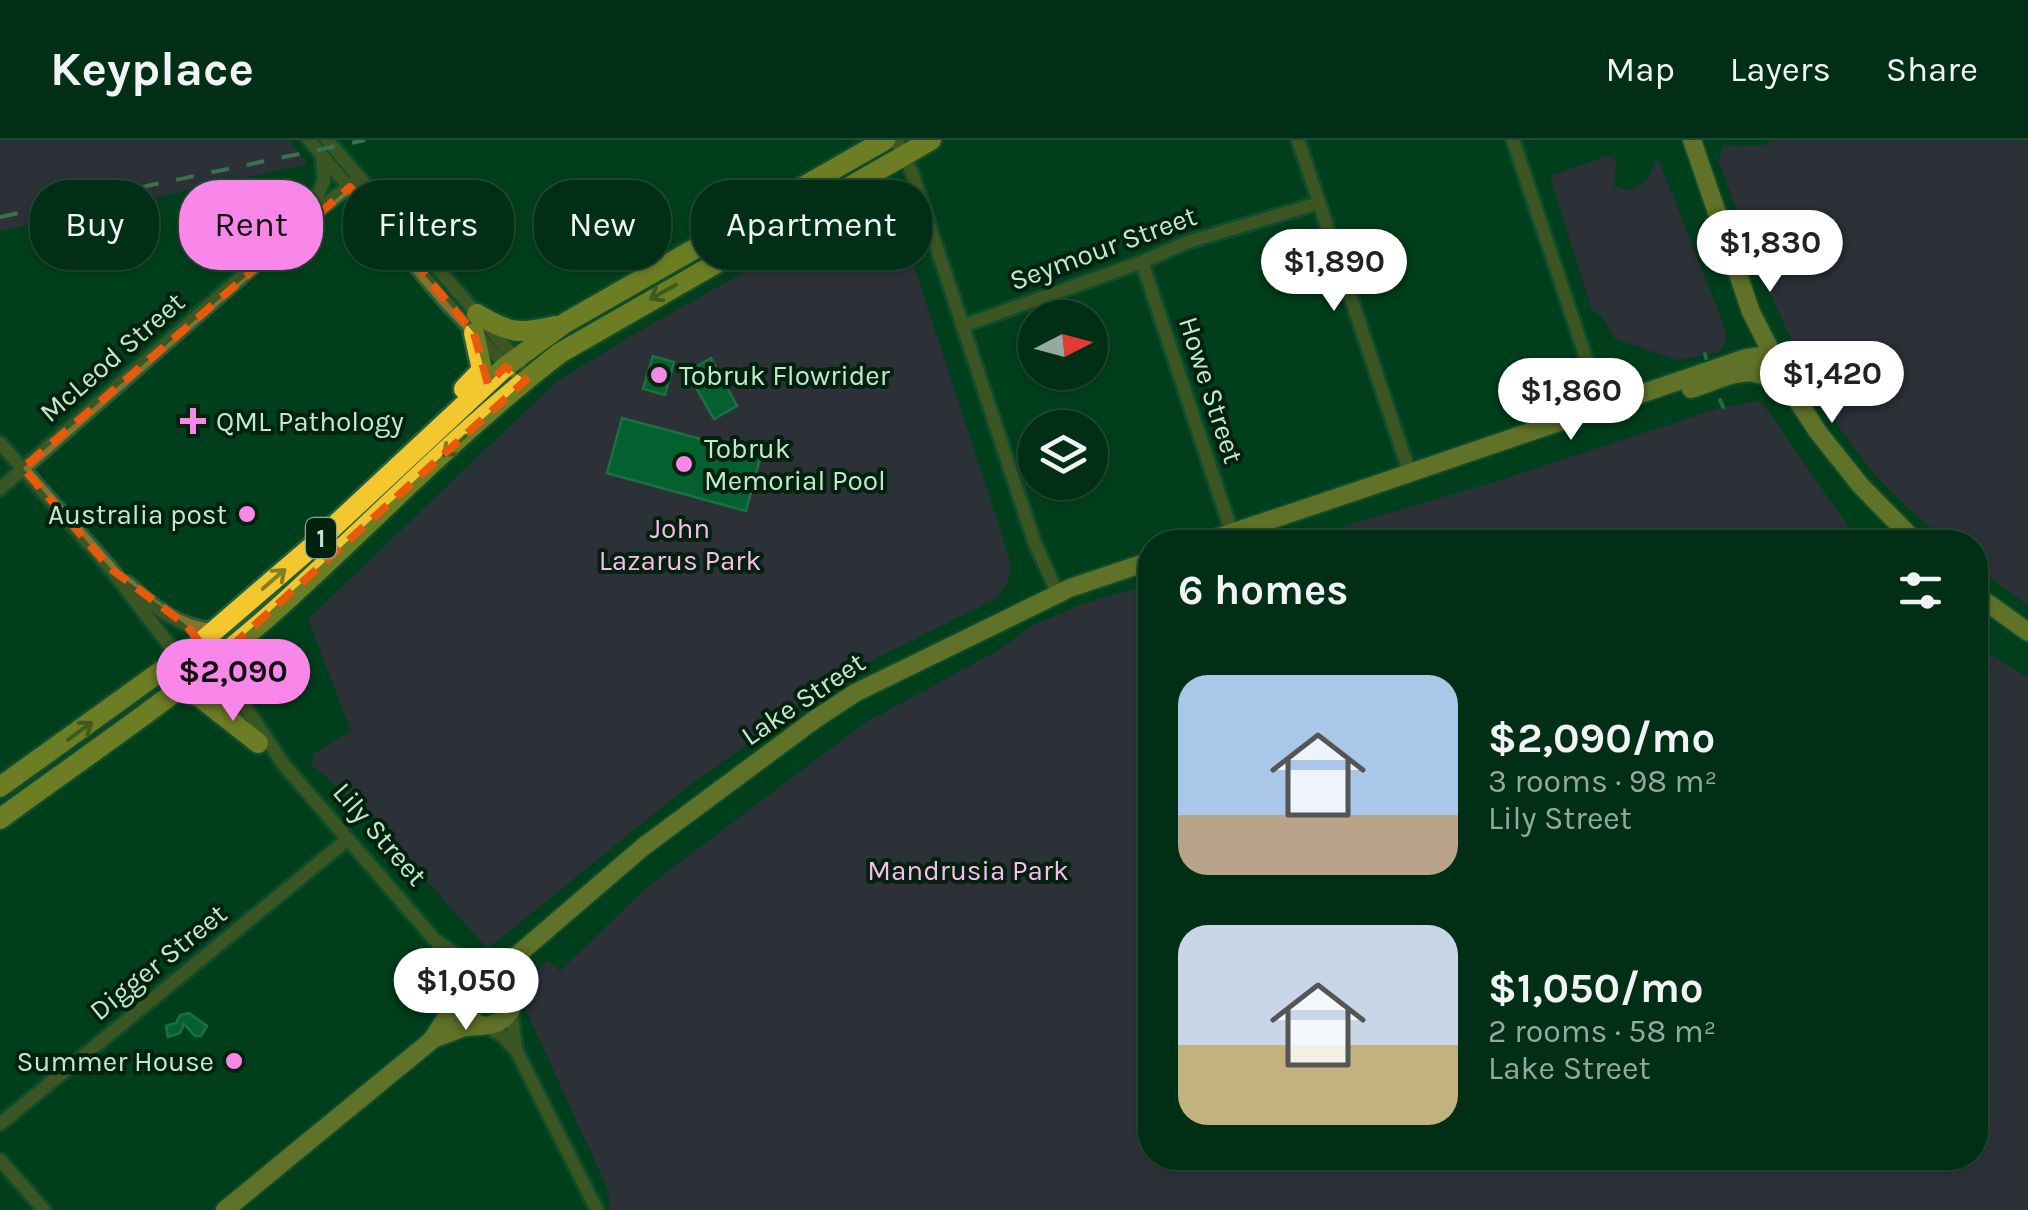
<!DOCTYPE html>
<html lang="en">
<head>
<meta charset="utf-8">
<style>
	body { margin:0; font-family:Karla,sans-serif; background:#0e3b22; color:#f1f3f6; height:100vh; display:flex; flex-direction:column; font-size:38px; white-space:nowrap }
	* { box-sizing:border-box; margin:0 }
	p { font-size:32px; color:#95a9a0 }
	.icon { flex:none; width:55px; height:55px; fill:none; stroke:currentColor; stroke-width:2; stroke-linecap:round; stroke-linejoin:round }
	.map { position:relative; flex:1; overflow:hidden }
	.panel { position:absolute; left:1138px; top:390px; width:850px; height:640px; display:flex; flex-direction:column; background:#002f15; border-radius:40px; box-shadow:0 2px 8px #0004,0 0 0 2px #224a34 }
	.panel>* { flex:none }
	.banner { position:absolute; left:30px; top:40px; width:950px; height:90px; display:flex; gap:20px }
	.needle { width:65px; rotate:84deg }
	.controls { position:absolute; left:1018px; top:160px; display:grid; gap:20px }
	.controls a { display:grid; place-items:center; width:90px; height:90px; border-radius:50%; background:#002f15; box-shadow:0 2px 8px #0004,0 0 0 2px #224a34; font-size:50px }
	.price { position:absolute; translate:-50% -85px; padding:0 22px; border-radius:35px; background:#fff; color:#222; font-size:32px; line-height:65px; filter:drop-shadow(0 2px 5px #0008) }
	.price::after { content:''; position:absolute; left:50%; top:60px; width:30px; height:22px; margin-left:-15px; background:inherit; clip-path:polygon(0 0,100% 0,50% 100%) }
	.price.selected { background:#f987e9; color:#111 }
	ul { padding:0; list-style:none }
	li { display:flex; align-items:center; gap:30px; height:250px; padding:0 40px }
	li span { display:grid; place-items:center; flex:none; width:280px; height:200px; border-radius:30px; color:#555 }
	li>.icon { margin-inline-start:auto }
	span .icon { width:120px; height:120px; fill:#fffc; stroke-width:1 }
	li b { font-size:42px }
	h2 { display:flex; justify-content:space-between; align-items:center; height:120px; padding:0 40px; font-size:42px }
	.chip { padding:0 35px; border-radius:40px; background:#002f15; box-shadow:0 2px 8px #0004,0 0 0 2px #224a34; font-size:35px; line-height:90px }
	.chip.selected { background:#f987e9; color:#111 }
	header { display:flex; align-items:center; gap:60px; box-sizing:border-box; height:140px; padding:0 50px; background:#002f15; border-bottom:2px solid #224a34 }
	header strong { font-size:48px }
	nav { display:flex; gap:55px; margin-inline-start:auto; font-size:35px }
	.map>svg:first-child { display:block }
</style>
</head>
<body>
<header>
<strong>Keyplace</strong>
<nav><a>Map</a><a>Layers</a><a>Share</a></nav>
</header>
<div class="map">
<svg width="2028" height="1070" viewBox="0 0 2028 1070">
	<rect width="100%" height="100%" fill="#003f1c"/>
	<g fill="#631f5c">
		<polygon points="0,0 289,0 308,24 0,91"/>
		<path d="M 1773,0 L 2028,0 L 2028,465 L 1975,427 L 1975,402 L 1947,402 C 1924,382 1900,362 1879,339 C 1806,259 1758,124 1719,23 L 1722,8 C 1740,0 1758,13 1773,0 Z"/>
		<polygon points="1607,16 1613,17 1616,21 1614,46 1628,51 1646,41 1658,19 1726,191 1726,201 1719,212 1678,220 1615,199 1601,175 1592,171 1550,36"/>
		<path d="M 883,54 L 892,59 L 1009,417 C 1012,435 1008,447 993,460 L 876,518 L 828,547 L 686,648 L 491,806 L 485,806 L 414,727 C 412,709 329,639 310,624 L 314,617 L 312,615 L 351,591 L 308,479 L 555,243 L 634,194 Z"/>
		<polygon points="1761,261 1859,402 1290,402 1494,342 1723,267"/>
		<polygon points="1150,444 1150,1018 1975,1018 1975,506 2028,537 2028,1070 610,1070 608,1050 526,870 529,840 547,820 560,831 647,747 863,584 997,511 1030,487 1082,464"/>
		<polygon points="490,837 505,851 505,865 490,880 469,874 464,854 477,838"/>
	</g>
	<g fill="#0a8b48" stroke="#42a770" stroke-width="2.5">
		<polygon points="653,216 674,222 665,255 643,249"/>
		<polygon points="711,218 737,266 714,279 687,232"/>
		<polygon points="622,278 761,315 746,371 607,333"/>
		<polygon points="189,873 207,886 201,896 195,896 184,884 180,893 168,897 166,886 176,883 180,875"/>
	</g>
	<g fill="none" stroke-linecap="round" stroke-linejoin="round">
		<g stroke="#42a770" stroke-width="4">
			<polyline points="1705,214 1706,218"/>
			<polyline points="1720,260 1723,267"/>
		</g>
		<g stroke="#235d3c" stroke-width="18">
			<g id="minor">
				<polyline points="309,0 445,161 511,231"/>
				<polyline points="327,0 520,224"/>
				<polyline points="896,0 912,33 1034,401 1058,454"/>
				<polyline points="1298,0 1410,334"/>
				<polyline points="1513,0 1602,266"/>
				<polyline points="310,75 324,40 322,18"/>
				<polyline points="1142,122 1232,393"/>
				<polyline points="962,186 1142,122 1188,102 1319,63"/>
				<polyline points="0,303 110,428 180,519"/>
				<polyline points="0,349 309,77 359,38"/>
				<path d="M 127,443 C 154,467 178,488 215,490"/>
				<polyline points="215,521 284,625 434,799 478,830"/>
				<polyline points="197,536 240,581"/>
				<polyline points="438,805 457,850"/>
				<polyline points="511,867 516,910"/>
				<polyline points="486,886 503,896 517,912 597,1070"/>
				<polyline points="0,984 348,699"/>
				<polyline points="0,1020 44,1070"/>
			</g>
		</g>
		<g stroke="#235d3c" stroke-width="22">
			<g id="major">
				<polyline points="1692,0 1751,172 1790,249 1818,292 1861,346 1916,402"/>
				<path d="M 1691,249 C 1726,238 1759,216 1783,254"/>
				<path d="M 1204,402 C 1385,342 1565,281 1746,218 L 1769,215 L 1785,219"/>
				<polyline points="1975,454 2028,492"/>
				<polyline points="485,829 515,817 643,707 814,580 855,553 1070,448 1150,421"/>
				<path d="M 432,899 C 443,896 453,891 463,888 C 476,885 492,888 503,879 C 529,857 501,823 472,832 L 457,850 L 461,873 L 480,885"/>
				<polyline points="225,1070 432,900 457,860"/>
			</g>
		</g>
		<g stroke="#235d3c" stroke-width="25">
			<g id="highway">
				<path d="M 477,174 C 509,193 519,195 555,186"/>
				<polyline points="464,249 482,230 474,193"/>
				<polyline points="180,548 201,558 258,603"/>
				<polyline points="0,647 200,503 315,404 505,227 565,183 885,0"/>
				<path d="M 0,679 C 94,610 191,546 278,468 C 372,383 460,290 560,213 L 931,0"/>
			</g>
		</g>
		<use href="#minor" stroke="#86722d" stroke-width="12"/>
		<use href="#major" stroke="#d2b039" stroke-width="18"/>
		<use href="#highway" stroke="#f2c82e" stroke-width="20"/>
		<polyline stroke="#81ae91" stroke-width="4" stroke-dasharray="18 18" stroke-linecap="butt" points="0,77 365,0"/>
	</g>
	<defs><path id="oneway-shaft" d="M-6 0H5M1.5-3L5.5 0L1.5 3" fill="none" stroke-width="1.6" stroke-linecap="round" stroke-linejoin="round" transform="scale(2.5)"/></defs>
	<g stroke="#867d20">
		<use href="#oneway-shaft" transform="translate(663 152) rotate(151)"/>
		<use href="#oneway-shaft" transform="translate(454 306) rotate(138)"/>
		<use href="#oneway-shaft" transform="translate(274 439) rotate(-41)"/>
		<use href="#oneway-shaft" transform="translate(80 591) rotate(-36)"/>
	</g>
	<path d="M0 0H2028V1070H0ZM 350,47 L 474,193 L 488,244 L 505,227 L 526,240 L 215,521 L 185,484 L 110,428 L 23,328 Z" fill="#003f1c" fill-opacity=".55" fill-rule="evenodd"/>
	<path fill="none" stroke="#e8590c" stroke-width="8" stroke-dasharray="20 12" stroke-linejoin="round" d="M 350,47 L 474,193 L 488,244 L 505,227 L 526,240 L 215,521 L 185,484 L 110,428 L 23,328 Z"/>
	<g fill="#f987e9" stroke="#03220e" stroke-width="4">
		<circle cx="659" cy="235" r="10"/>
		<path d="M188 266h10v10h10v10h-10v10h-10v-10h-10v-10h10z"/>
		<circle cx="684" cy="324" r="10"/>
		<circle cx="247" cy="374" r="10"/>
		<circle cx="234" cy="921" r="10"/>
	</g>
	<g text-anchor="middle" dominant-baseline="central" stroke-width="8" stroke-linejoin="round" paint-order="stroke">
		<rect fill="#03220e" stroke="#8aad94" stroke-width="2.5" x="306" y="378" width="30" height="40" rx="8"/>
		<g font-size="25" font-weight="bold" fill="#c4e8cd">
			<text x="321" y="398">1</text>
		</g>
		<g font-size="28" fill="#c4e8cd" stroke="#03220e">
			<text transform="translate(1103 108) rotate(-20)">Seymour Street</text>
			<text transform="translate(112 217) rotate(-41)">McLeod Street</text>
			<text transform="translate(1211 250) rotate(72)">Howe Street</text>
			<text transform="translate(803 559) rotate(-34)">Lake Street</text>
			<text transform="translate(380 694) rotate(49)">Lily Street</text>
			<text transform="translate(158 822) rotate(-39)">Digger Street</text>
		</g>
		<g font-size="28" fill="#c4e8cd" stroke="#03220e" text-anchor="start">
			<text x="679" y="235">Tobruk Flowrider</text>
			<text x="216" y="281">QML Pathology</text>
			<text x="704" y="308">Tobruk<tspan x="704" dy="32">Memorial Pool</tspan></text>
			<text x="227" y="374" text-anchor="end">Australia post</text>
			<text x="214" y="921" text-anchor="end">Summer House</text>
		</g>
		<g font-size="28" fill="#fdbaf1" stroke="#03220e">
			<text x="680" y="388">John<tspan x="680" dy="32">Lazarus Park</tspan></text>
			<text x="968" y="730">Mandrusia Park</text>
		</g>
	</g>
</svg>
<div class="controls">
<a><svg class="needle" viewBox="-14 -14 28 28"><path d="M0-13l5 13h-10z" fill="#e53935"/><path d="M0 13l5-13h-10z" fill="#95a9a0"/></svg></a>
<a><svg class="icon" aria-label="layers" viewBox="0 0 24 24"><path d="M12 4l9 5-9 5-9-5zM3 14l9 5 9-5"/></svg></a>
</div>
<b class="price" style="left:1770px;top:155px">$1,830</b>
<b class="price" style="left:1334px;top:174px">$1,890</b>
<b class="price" style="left:1832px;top:286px">$1,420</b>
<b class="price" style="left:1571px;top:303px">$1,860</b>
<b class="price selected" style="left:233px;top:584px">$2,090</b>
<b class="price" style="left:466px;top:893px">$1,050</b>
<div class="banner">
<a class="chip">Buy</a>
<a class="chip selected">Rent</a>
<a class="chip">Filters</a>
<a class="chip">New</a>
<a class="chip">Apartment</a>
</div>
<section class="panel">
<h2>6 homes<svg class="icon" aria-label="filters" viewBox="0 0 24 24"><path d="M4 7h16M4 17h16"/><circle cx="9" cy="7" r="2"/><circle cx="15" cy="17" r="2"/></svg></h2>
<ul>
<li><span style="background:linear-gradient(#a9c7e8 70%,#b9a48a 0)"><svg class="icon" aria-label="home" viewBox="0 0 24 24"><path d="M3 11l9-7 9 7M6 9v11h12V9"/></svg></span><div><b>$2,090/mo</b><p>3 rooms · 98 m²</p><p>Lily Street</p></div></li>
<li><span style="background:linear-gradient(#c9d6e8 60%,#c2b280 0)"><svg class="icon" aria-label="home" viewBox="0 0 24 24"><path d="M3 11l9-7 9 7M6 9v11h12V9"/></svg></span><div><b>$1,050/mo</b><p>2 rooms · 58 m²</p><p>Lake Street</p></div></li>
</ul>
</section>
</div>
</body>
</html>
